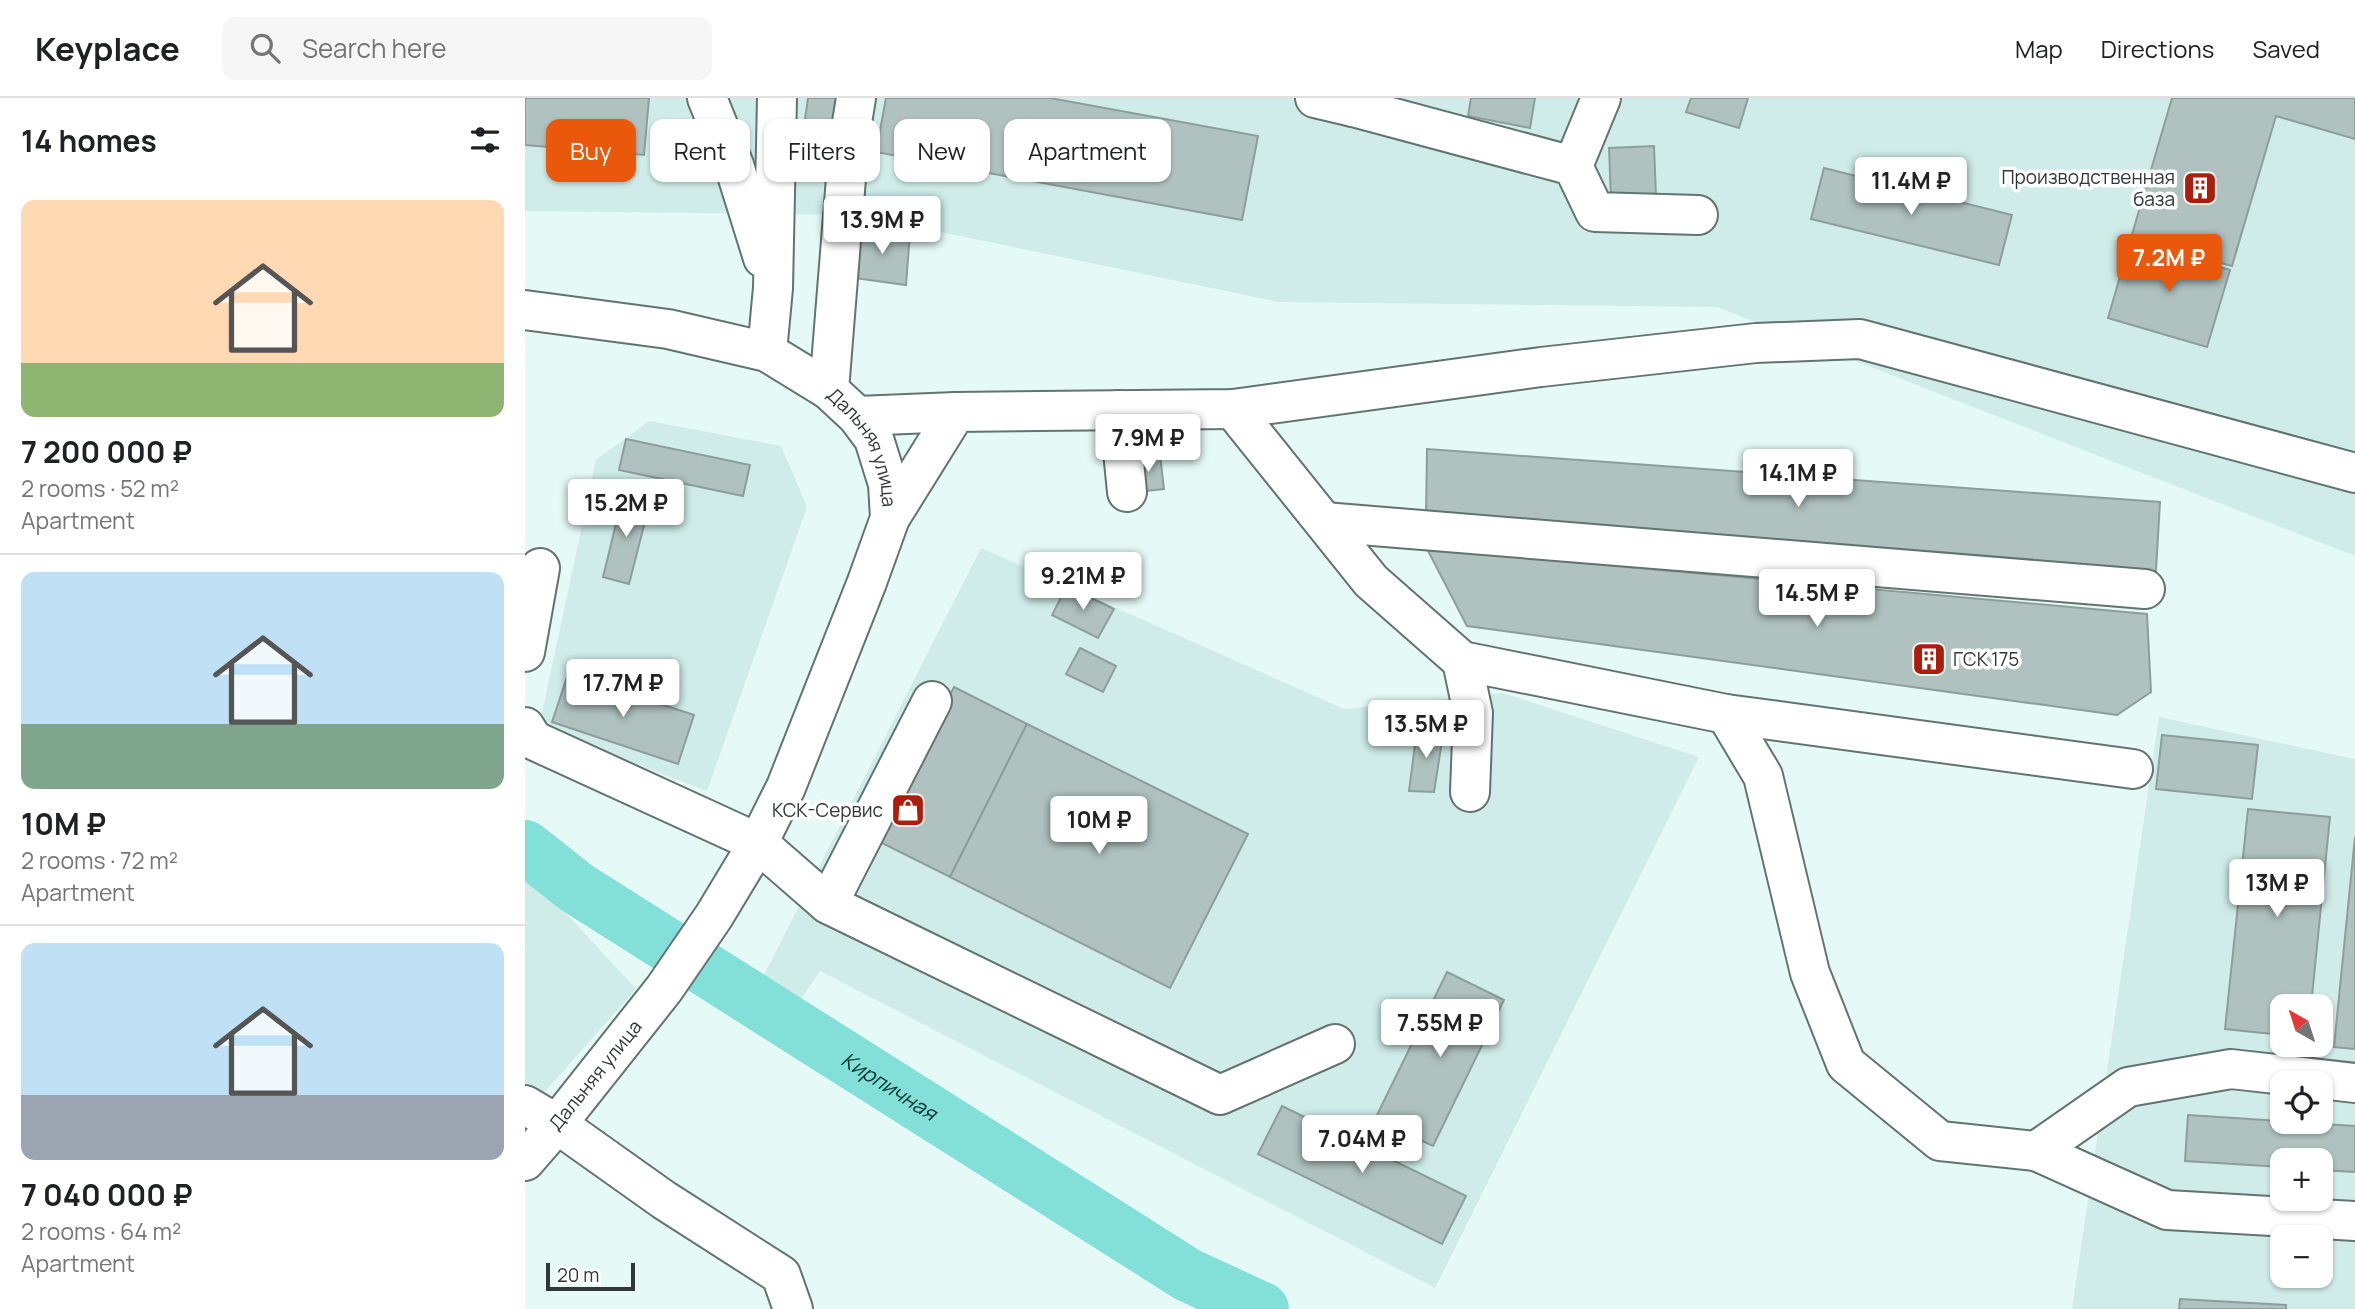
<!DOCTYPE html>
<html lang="en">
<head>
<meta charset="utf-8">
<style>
	body { margin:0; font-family:Manrope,sans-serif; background:#f6f6f6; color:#202124; height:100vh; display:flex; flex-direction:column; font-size:26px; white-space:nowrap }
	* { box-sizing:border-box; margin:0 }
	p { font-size:23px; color:#757577 }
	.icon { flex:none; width:38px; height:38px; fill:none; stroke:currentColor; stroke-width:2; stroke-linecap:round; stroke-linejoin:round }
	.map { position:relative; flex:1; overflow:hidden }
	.side { display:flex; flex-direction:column; background:#fff; width:525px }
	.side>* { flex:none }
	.guide { position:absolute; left:21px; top:21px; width:665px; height:63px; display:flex; gap:14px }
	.needle { width:46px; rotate:321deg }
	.tools { position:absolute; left:1745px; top:896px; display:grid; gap:14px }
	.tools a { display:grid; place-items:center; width:63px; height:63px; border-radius:14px; background:#fff; box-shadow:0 2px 5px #0004; font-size:35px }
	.scale { position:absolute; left:21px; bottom:18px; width:89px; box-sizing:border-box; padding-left:7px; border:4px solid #303837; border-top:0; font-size:19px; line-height:24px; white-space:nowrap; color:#303837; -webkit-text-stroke:5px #fff; paint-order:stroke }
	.price { position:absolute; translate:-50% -60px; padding:0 16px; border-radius:7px; background:#fff; color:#222; font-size:23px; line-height:46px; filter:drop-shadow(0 2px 4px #0008) }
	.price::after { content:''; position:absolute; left:50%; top:42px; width:21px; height:16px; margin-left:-10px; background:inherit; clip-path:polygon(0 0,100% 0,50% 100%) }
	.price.selected { background:#ea580c; color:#fff }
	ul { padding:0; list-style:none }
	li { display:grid; align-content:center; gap:14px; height:371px; padding:0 21px }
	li+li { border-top:2px solid #e0e0e0 }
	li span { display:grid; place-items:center; height:217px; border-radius:14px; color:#555 }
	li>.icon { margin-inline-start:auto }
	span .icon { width:126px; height:126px; fill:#fffc; stroke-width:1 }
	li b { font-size:30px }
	h2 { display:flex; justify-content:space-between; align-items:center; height:84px; padding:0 21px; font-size:30px }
	.tag { padding:0 24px; border-radius:14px; background:#fff; box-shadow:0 2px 5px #0004; font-size:24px; line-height:63px }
	.tag.selected { background:#ea580c; color:#fff }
	header { display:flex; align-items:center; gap:42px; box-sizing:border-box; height:98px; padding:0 35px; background:#fff; border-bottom:2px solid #e0e0e0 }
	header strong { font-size:33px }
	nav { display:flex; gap:38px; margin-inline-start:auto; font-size:24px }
	.search { width:490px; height:63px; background:#f6f6f6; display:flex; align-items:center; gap:18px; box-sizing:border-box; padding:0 24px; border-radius:14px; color:#757577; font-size:26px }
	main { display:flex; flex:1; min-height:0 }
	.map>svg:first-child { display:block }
</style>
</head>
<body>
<header>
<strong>Keyplace</strong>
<div class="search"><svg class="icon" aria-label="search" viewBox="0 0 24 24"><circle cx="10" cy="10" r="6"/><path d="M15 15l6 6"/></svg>Search here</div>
<nav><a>Map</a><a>Directions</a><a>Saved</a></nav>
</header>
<main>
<section class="side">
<h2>14 homes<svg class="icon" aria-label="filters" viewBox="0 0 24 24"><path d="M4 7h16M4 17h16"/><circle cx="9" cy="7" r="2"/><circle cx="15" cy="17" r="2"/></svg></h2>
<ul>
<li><span style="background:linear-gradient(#ffd9b3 75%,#8fb573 0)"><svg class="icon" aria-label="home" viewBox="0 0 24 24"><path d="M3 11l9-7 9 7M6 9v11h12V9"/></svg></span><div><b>7 200 000 ₽</b><p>2 rooms · 52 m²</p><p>Apartment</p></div></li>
<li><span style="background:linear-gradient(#bfe0f5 70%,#7fa58c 0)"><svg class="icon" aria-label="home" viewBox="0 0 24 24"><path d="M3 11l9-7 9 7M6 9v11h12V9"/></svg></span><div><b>10M ₽</b><p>2 rooms · 72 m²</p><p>Apartment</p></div></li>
<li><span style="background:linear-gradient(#bfe0f5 70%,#9aa5b1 0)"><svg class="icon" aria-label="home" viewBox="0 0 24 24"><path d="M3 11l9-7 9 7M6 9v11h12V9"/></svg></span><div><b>7 040 000 ₽</b><p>2 rooms · 64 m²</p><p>Apartment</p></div></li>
</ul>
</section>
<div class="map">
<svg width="1830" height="1211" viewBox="0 0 1830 1211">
	<rect width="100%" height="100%" fill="#e5f9f7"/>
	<g fill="#cfece9" fill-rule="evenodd">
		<polygon points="0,0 1830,0 1830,458 1192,209 754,204 334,117 0,113"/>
		<polygon points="124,323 256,348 282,409 182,693 14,629 71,362"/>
		<polygon points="456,450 819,611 978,595 1174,659 910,1190 295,873 276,901 239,877"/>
		<path d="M 1634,619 L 1830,661 L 1830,1211 L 1547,1211 ZM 1757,908 L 1796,908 L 1796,947 L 1757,947 ZM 1757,985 L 1796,985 L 1796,1024 L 1757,1024 ZM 1757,1062 L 1796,1062 L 1796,1101 L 1757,1101 ZM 1757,1139 L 1796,1139 L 1796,1178 L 1757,1178 Z"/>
		<polygon points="0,771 111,891 0,1016"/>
	</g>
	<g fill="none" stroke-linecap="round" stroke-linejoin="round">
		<path stroke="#83e0d8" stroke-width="54" id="s1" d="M 0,749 L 52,790 L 663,1177 L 737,1211"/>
	</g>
	<g fill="#afc2c0" stroke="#8c9e9c" stroke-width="2">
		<polygon points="0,0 124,0 119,57 0,47"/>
		<polygon points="283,0 312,0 300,82 272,78"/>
		<polygon points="361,0 525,0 733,38 717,122 351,54"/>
		<polygon points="946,0 1010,0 1005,30 943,18"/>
		<polygon points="1166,0 1223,0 1214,30 1161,14"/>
		<polygon points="1647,0 1830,0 1830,41 1751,18 1707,168 1606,140"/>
		<polygon points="1129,48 1131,98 1086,100 1084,50"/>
		<polygon points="1299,70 1487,117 1474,167 1286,121"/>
		<polygon points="333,129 385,135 381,187 329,180"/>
		<polygon points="1605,144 1705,172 1682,249 1583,220"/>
		<polygon points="101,341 225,367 218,398 94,372"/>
		<polygon points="902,351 1635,404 1631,473 901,414"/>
		<polygon points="635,357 639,391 610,394 608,360"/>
		<polygon points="98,397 125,404 104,486 78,479"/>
		<polygon points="902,451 1622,516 1626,594 1592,617 942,528"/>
		<polygon points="542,488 589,511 573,540 527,517"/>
		<polygon points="555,550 591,568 578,594 541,576"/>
		<polygon points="43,576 169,617 153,666 27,624"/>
		<polygon points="429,589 502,626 425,779 351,742"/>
		<polygon points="502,626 723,736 645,890 425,779"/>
		<polygon points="919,630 909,694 884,693 892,631"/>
		<polygon points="1637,637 1733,647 1727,701 1631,691"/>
		<polygon points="1723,711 1805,719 1786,908 1757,908 1757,937 1700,931"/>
		<polygon points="1830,739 1830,951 1809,949"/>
		<polygon points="922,874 979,902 908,1048 850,1021"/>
		<polygon points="757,1008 941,1098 917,1146 733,1056"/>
		<polygon points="1663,1017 1830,1028 1830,1074 1796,1072 1796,1062 1757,1062 1757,1069 1660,1063"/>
		<polygon points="1655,1201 1761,1207 1761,1211 1654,1211"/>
	</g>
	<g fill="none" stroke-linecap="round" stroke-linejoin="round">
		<g stroke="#627372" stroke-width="42">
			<g id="minor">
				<polyline points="182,0 209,67 238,160"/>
				<polyline points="790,0 828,9 830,0"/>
				<polyline points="828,9 1048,68 1076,0"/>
				<polyline points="1048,68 1070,114 1173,117"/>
				<path id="s2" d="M 0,212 L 143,231 L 242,254 L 304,292 L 332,318 L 349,341 L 363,386 L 365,420 L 342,484 L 261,689 L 233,745 L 189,818 L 139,891 L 32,1026 L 0,1063"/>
				<polyline points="242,254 248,190 252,0"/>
				<polyline points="304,292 324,43 331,0"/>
				<polyline points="708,311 846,483 937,563 1201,616 1608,671"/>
				<polyline points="594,312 602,394"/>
				<polyline points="332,318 431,314"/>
				<polyline points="365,420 431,314 708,311 1016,269 1231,245 1335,241 1830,375"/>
				<polyline points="799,424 1620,491"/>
				<polyline points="0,554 15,470"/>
				<polyline points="937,563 948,615 945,694"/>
				<polyline points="1201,616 1238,678 1285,875 1321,966 1415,1043 1511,1053 1603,989 1706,971 1830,985"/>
				<polyline points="0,629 8,642 233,745 303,806 407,603"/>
				<polyline points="303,806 695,997 810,946"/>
				<polyline points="0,1007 32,1026 139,1102 256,1177 268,1211"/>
				<polyline points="1511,1053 1642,1112 1830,1123"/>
			</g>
		</g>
		<use href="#minor" stroke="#fff" stroke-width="38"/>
	</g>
	<defs>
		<g id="building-square" transform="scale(1.75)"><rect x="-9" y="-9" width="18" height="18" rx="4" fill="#ad1d0b" stroke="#fff"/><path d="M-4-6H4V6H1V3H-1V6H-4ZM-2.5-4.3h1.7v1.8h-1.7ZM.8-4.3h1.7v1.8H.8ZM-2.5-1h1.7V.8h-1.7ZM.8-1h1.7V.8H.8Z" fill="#fff"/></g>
		<g id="shop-square" transform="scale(1.75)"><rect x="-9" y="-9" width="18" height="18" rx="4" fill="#ad1d0b" stroke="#fff"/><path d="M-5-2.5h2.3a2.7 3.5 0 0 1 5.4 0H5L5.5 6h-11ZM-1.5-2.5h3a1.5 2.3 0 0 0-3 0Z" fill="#fff"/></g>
	</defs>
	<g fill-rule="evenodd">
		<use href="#building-square" x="1675" y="90"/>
		<use href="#building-square" x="1404" y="561"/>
		<use href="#shop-square" x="383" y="712"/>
	</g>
	<g text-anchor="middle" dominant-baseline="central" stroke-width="7" stroke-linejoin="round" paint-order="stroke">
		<g font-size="19" fill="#303837" stroke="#fff" text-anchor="end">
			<text x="1650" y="79">Производственная<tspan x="1650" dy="22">база</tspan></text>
			<text x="1428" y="561" text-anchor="start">ГСК 175</text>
			<text x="358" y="712">КСК-Сервис</text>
		</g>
		<g font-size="19" fill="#303837" stroke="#fff">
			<text stroke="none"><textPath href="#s2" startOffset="388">Дальняя улица</textPath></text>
			<text transform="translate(70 977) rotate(-51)">Дальняя улица</text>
		</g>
		<g font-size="21" font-style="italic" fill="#043330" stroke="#fff">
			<text stroke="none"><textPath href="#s1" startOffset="436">Кирпичная</textPath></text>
		</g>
	</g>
</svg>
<div class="tools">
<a><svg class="needle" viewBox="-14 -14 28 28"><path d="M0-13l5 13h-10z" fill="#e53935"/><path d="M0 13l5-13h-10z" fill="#757577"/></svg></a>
<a><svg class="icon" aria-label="locate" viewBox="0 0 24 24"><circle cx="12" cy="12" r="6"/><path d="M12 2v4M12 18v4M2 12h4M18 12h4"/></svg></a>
<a>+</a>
<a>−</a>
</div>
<div class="scale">20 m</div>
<b class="price" style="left:1386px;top:119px">11.4M ₽</b>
<b class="price" style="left:357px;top:158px">13.9M ₽</b>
<b class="price selected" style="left:1644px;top:196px">7.2M ₽</b>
<b class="price" style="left:623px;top:376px">7.9M ₽</b>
<b class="price" style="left:1273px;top:411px">14.1M ₽</b>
<b class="price" style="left:101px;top:441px">15.2M ₽</b>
<b class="price" style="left:558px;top:514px">9.21M ₽</b>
<b class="price" style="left:1292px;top:531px">14.5M ₽</b>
<b class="price" style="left:98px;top:621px">17.7M ₽</b>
<b class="price" style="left:901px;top:662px">13.5M ₽</b>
<b class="price" style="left:574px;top:758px">10M ₽</b>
<b class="price" style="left:1752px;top:821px">13M ₽</b>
<b class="price" style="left:915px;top:961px">7.55M ₽</b>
<b class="price" style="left:837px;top:1077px">7.04M ₽</b>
<div class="guide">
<a class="tag selected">Buy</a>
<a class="tag">Rent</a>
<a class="tag">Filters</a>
<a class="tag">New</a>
<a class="tag">Apartment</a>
</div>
</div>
</main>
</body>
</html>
